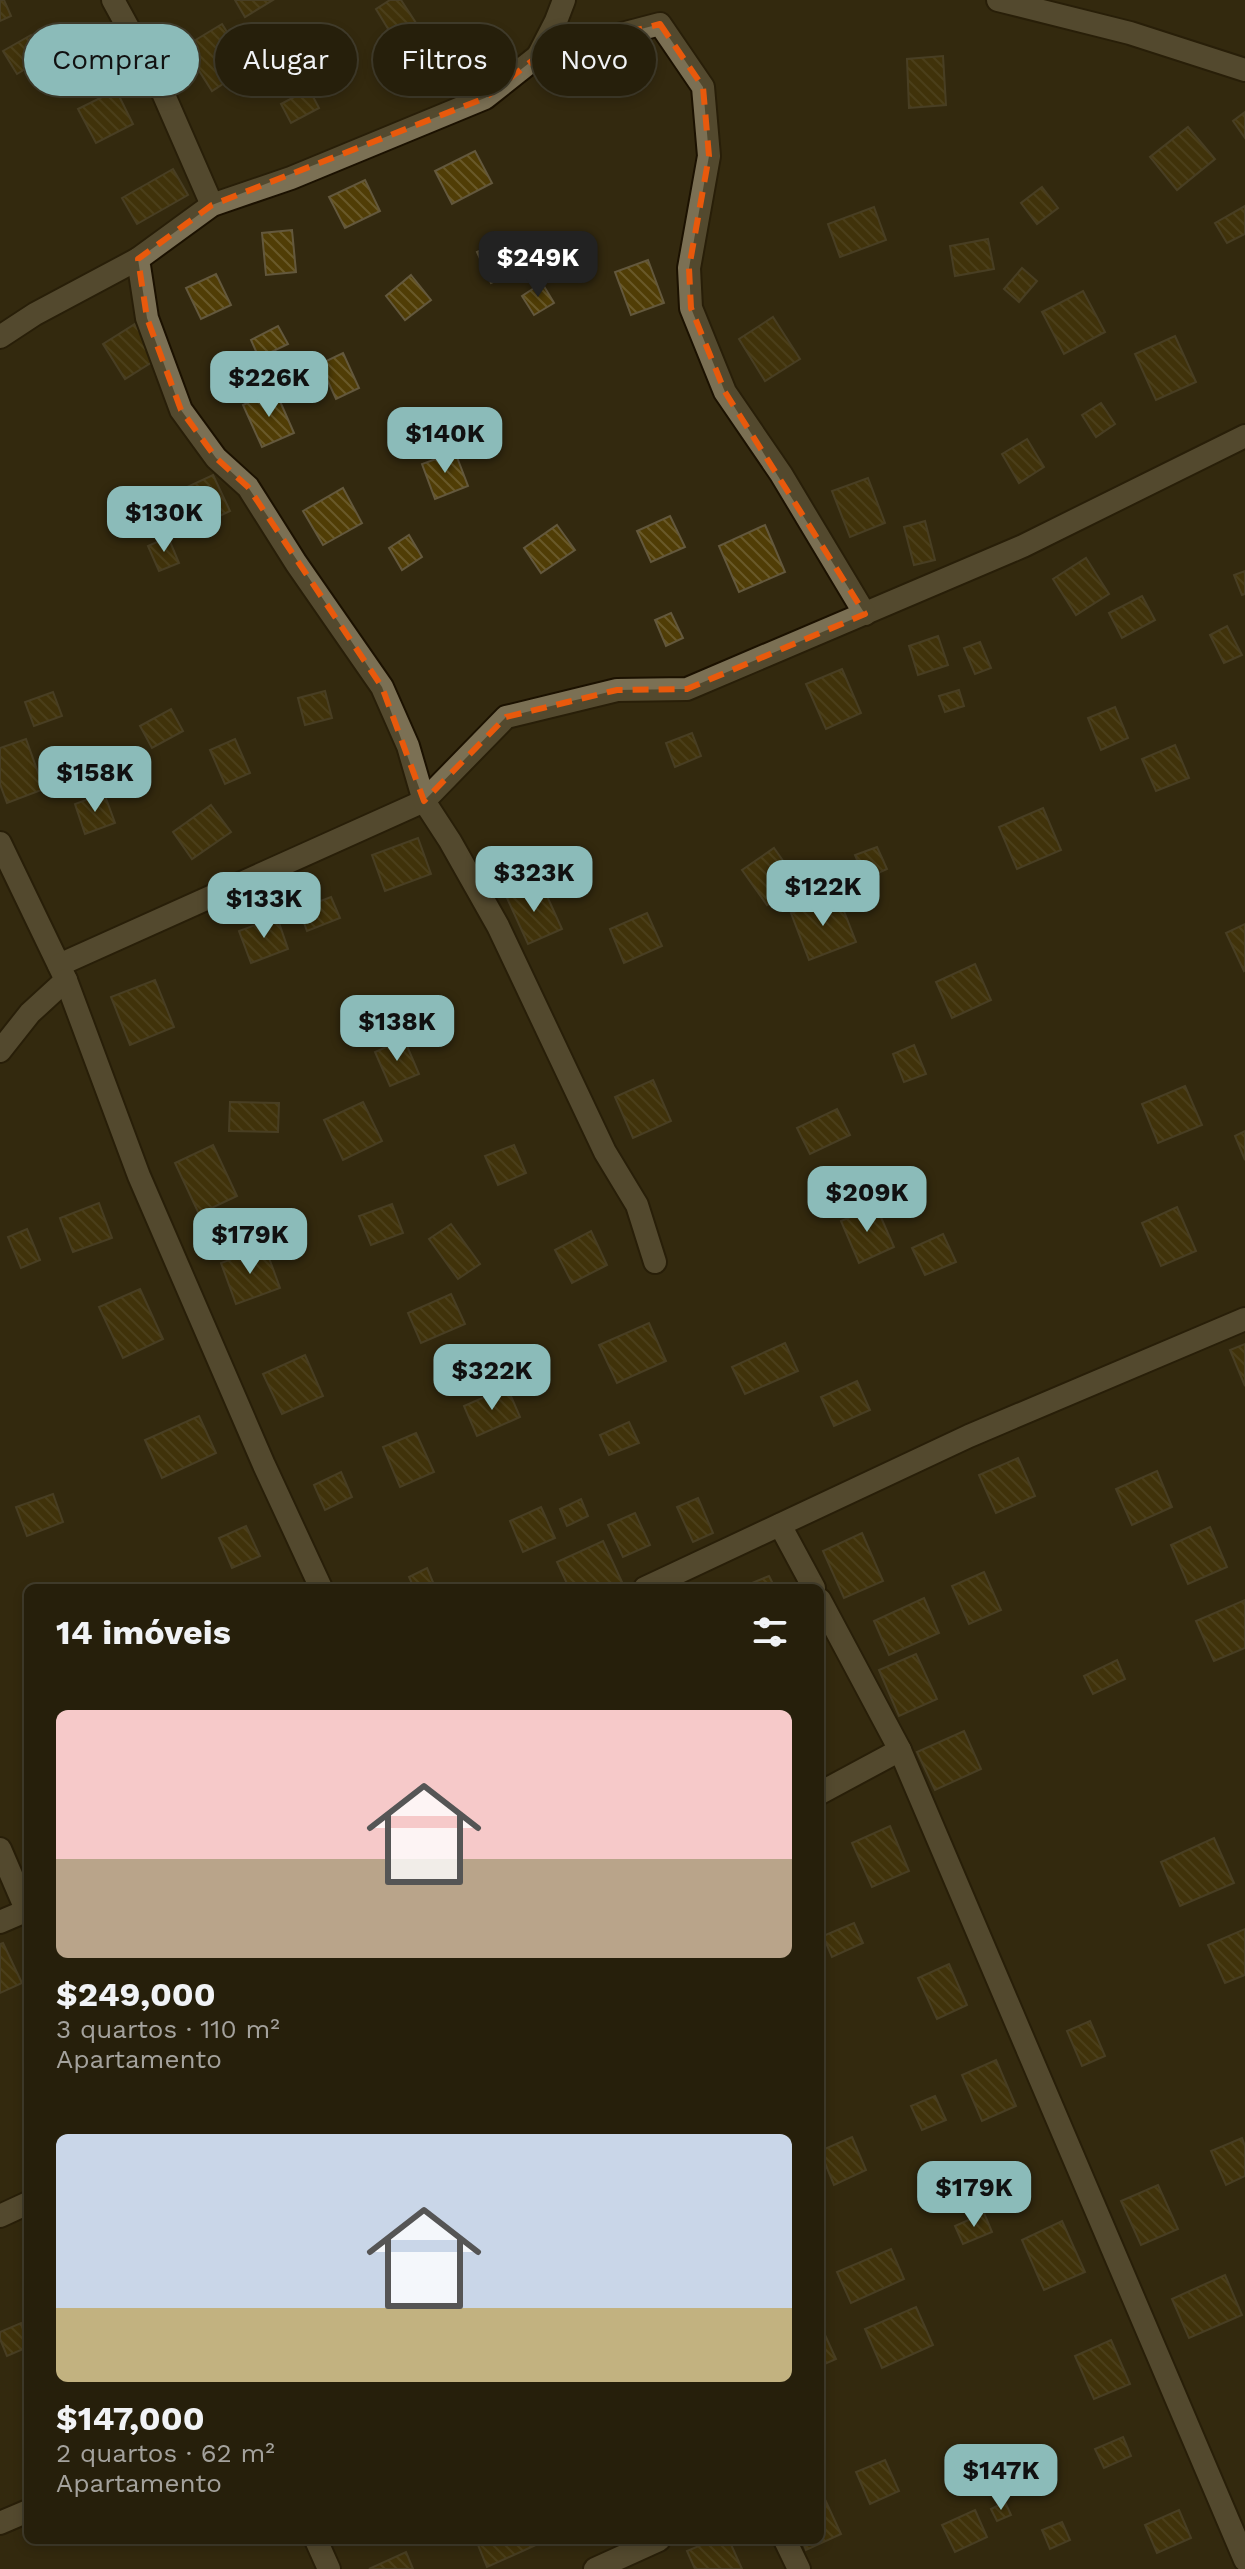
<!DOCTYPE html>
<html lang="pt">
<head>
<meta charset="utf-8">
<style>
	body { margin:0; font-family:"Work Sans",sans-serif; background:#322c19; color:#f1f3f6; height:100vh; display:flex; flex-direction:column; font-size:30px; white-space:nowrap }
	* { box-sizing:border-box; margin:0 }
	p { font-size:26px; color:#a4a29d }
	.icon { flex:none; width:44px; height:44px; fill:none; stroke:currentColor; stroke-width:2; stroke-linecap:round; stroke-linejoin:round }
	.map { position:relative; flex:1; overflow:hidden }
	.drawer { position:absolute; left:24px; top:1584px; width:800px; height:960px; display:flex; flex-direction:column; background:#261f0b; border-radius:12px; box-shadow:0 4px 12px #0003,0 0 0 2px #423d2c }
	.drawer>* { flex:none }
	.guide { position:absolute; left:24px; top:24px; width:800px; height:72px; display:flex; gap:16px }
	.price { position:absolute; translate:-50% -68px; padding:0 18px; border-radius:16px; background:#8bbbb9; color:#111; font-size:26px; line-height:52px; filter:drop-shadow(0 2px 4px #0008) }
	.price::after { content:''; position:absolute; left:50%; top:48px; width:24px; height:18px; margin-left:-12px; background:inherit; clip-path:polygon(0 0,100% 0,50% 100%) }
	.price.active { background:#222; color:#fff }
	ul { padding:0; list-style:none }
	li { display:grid; align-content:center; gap:16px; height:424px; padding:0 32px }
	li span { display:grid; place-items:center; height:248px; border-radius:12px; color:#555 }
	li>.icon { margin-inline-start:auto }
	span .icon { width:144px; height:144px; fill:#fffc; stroke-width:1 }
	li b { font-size:34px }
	h2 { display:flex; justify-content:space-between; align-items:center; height:96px; padding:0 32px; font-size:34px }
	.chip { padding:0 28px; border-radius:36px; background:#261f0b; box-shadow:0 4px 12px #0003,0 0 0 2px #423d2c; font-size:28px; line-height:72px }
	.chip.active { background:#8bbbb9; color:#111 }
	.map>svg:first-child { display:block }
</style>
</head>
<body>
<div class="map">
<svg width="1245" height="2569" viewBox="0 0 1245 2569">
	<defs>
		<pattern id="building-back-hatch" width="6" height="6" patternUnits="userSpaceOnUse" patternTransform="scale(2)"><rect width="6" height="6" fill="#503d06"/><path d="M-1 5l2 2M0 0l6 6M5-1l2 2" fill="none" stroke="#695929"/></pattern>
	</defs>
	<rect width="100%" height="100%" fill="#33290f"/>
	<g fill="url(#building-back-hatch)" stroke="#63583d" stroke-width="2">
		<polygon points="0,0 4,0 11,16 0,21"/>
		<polygon points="235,0 273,0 245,17"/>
		<polygon points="390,0 401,0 416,23 393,37 376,9"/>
		<polygon points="222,24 249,67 212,91 184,47"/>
		<polygon points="31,35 44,58 17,74 3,51"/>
		<polygon points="943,56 946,105 909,108 907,59"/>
		<polygon points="309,89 319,108 291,123 281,104"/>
		<polygon points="116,90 133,124 96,143 78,109"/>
		<polygon points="1245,112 1245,138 1233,121"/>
		<polygon points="1188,127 1215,159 1177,190 1150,157"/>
		<polygon points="475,151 492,183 452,204 435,171"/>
		<polygon points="173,169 188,195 137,224 122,198"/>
		<polygon points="365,180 380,211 345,228 329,197"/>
		<polygon points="1042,187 1058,208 1037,224 1021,203"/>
		<polygon points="1245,206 1245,234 1227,243 1215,223"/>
		<polygon points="874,207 886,240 840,257 828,224"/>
		<polygon points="292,230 296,272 266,275 262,233"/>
		<polygon points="513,235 528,267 491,283 477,252"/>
		<polygon points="988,239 994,269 955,276 950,246"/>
		<polygon points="648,260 664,303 631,315 615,272"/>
		<polygon points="1022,268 1037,281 1019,302 1004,289"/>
		<polygon points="216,274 231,305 201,319 186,288"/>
		<polygon points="411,275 431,300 405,320 386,296"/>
		<polygon points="542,283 554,303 534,315 522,296"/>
		<polygon points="1083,291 1105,332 1064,354 1042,312"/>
		<polygon points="773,317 800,359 765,381 739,339"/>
		<polygon points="135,324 157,359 125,379 103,344"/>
		<polygon points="278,326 288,344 259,358 251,340"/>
		<polygon points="1175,336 1196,382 1156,400 1135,354"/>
		<polygon points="343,353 359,388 336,399 320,364"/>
		<polygon points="275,390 294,433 262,447 243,405"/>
		<polygon points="1101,403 1115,424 1096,437 1082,415"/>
		<polygon points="1027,439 1044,467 1019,483 1002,454"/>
		<polygon points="455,452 468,486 435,499 422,464"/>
		<polygon points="213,475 230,511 188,531 170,495"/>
		<polygon points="868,478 885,523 850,537 832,491"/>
		<polygon points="343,488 362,523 323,545 303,511"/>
		<polygon points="670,516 685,547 651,562 637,531"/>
		<polygon points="925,521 935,560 914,565 904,527"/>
		<polygon points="557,525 575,550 541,573 524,548"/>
		<polygon points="765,525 785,572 739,592 719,546"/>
		<polygon points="409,535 422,557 402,570 389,548"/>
		<polygon points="168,537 179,563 159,571 148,546"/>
		<polygon points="1086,558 1109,594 1076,615 1053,579"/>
		<polygon points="1245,571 1245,594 1242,595 1234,575"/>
		<polygon points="1142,596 1155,620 1122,638 1109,613"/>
		<polygon points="671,613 683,638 666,646 655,620"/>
		<polygon points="1227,626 1242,655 1224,663 1210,635"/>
		<polygon points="938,636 948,665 918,675 909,646"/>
		<polygon points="980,642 991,668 975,674 964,648"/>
		<polygon points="842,669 861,713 826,729 806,684"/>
		<polygon points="959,690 964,706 945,712 939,696"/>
		<polygon points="325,691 332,718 305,725 298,698"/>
		<polygon points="53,692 62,716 34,726 25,702"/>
		<polygon points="1115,707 1128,738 1101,750 1088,718"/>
		<polygon points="171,709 183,731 152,748 140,726"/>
		<polygon points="692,733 701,756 675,767 666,743"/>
		<polygon points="26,739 44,789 7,803 0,784 0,748"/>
		<polygon points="235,739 250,773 225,784 210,750"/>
		<polygon points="1175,745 1189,778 1156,791 1142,759"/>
		<polygon points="104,793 115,823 85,834 75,804"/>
		<polygon points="211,805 231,832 192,859 173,832"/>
		<polygon points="1043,808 1061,850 1017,869 999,827"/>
		<polygon points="418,838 431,874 385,891 372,855"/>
		<polygon points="877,847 887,869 865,879 855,855"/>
		<polygon points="774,848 798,882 767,905 742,870"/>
		<polygon points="541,883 562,929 528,944 507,898"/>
		<polygon points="838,896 856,942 809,960 791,913"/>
		<polygon points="331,897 340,918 307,931 299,909"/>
		<polygon points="647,913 662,946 624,963 610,929"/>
		<polygon points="277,917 288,949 251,963 239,931"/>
		<polygon points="1245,924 1245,970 1244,971 1226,933"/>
		<polygon points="975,964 991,1000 952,1018 936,982"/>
		<polygon points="155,980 174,1027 130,1045 111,997"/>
		<polygon points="404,1039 419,1074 390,1086 375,1052"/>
		<polygon points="914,1045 926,1074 904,1082 893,1054"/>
		<polygon points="653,1080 671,1121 633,1138 615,1097"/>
		<polygon points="1185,1086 1202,1125 1158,1143 1142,1104"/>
		<polygon points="230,1102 279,1103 278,1132 229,1131"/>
		<polygon points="363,1102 382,1141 343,1160 324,1120"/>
		<polygon points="837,1109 850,1135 810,1154 797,1128"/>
		<polygon points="1245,1131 1245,1160 1235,1136"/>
		<polygon points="213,1145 237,1196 199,1214 175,1163"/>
		<polygon points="514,1145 526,1173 498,1185 485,1156"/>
		<polygon points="99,1203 112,1238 73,1252 60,1218"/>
		<polygon points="392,1204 403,1233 371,1245 359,1216"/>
		<polygon points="876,1206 894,1247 859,1263 841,1221"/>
		<polygon points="1177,1207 1196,1251 1161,1266 1142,1223"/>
		<polygon points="451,1224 480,1264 458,1279 429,1239"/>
		<polygon points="27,1229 40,1260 21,1268 8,1237"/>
		<polygon points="591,1231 607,1265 572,1283 555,1250"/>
		<polygon points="943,1234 956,1262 925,1275 912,1248"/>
		<polygon points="265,1247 280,1288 236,1304 221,1263"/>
		<polygon points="140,1289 163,1339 123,1358 99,1307"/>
		<polygon points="451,1294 465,1324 421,1343 408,1313"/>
		<polygon points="649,1323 666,1361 617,1383 599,1345"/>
		<polygon points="785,1343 798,1371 745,1394 732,1367"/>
		<polygon points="1245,1344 1245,1386 1230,1350"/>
		<polygon points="305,1355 323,1396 282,1414 263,1374"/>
		<polygon points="857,1381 870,1410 834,1426 821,1397"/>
		<polygon points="507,1387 520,1417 477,1436 464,1406"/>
		<polygon points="199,1416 216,1453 162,1478 145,1440"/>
		<polygon points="629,1422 639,1443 609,1455 600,1435"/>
		<polygon points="416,1433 434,1472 400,1487 383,1447"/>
		<polygon points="1018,1458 1035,1496 996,1513 979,1475"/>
		<polygon points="1157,1471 1172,1507 1132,1525 1116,1489"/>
		<polygon points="341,1472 352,1497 325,1510 314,1485"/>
		<polygon points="53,1494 63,1522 27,1536 16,1507"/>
		<polygon points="698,1498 713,1533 693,1542 677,1507"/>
		<polygon points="581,1499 588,1516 567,1526 560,1509"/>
		<polygon points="541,1507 555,1538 523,1552 510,1521"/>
		<polygon points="635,1513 650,1545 623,1557 608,1525"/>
		<polygon points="246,1526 260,1556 232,1568 219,1538"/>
		<polygon points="1210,1527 1227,1567 1188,1584 1171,1545"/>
		<polygon points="862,1533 883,1581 844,1598 823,1551"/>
		<polygon points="603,1541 622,1582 609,1588 569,1588 557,1562"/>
		<polygon points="427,1568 435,1587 414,1588 409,1577"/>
		<polygon points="984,1572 1001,1610 969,1624 952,1586"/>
		<polygon points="769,1576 775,1588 740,1588"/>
		<polygon points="924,1598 939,1633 889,1655 874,1621"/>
		<polygon points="1245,1600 1245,1648 1214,1661 1196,1621"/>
		<polygon points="916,1654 937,1699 899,1716 879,1670"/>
		<polygon points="1117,1660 1125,1679 1093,1694 1084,1676"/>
		<polygon points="964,1731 981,1769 935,1790 917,1752"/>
		<polygon points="890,1826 909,1871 872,1887 852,1843"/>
		<polygon points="1214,1838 1234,1883 1180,1906 1161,1862"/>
		<polygon points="854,1923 863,1943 832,1957 823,1936"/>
		<polygon points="1245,1929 1245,1975 1225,1983 1208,1945"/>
		<polygon points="3,1943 22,1983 0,1993 0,1944"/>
		<polygon points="949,1964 967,2005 937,2019 918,1978"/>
		<polygon points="1090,2021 1105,2056 1082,2066 1067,2031"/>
		<polygon points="996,2060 1016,2106 982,2121 962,2075"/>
		<polygon points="935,2096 946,2120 922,2130 911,2106"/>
		<polygon points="852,2137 866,2170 834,2185 820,2151"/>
		<polygon points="1242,2138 1245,2146 1245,2176 1226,2185 1211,2151"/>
		<polygon points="1158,2185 1178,2229 1141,2245 1121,2201"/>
		<polygon points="984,2213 992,2232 963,2244 955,2226"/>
		<polygon points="1062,2221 1085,2272 1044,2290 1022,2240"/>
		<polygon points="891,2249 904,2279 851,2303 837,2272"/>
		<polygon points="1225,2275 1242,2315 1189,2338 1172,2299"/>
		<polygon points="916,2307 933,2345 882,2368 865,2329"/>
		<polygon points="21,2323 28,2347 7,2356 0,2339 0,2332"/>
		<polygon points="820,2324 836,2359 820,2366"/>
		<polygon points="1111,2340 1130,2384 1094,2399 1075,2356"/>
		<polygon points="1123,2437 1131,2456 1104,2468 1095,2449"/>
		<polygon points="885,2460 899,2491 870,2504 856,2472"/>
		<polygon points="822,2493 841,2534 806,2550 802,2540 820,2540 820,2494"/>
		<polygon points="1005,2502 1011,2515 997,2521 991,2509"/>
		<polygon points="975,2510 987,2537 955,2552 942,2525"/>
		<polygon points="1179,2510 1191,2538 1157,2553 1145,2525"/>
		<polygon points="1062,2522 1070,2540 1050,2549 1042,2530"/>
		<polygon points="476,2540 536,2540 538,2544 487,2567"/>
		<polygon points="713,2540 729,2540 742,2569 695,2569 687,2551"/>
		<polygon points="406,2552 413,2569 369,2569"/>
	</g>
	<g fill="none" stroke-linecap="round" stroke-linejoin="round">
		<g stroke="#1b1100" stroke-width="26">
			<g id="minor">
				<polyline points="113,0 160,86 212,205"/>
				<polyline points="538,56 556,21 564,0"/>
				<polyline points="0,337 35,314 138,259"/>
				<polyline points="0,843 66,980 139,1176 264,1465 321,1588"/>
				<polyline points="59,965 424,801 506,717 617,690 687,689 1023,546 1245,436"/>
				<polyline points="0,1051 30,1013 66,980"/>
				<polyline points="655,1262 637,1205 605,1152 498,926 450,841 424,801 408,746 382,687 296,563 248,487 216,458 181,410 147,318 138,259 212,205 291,178 485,98 538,56 660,24 703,87 709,156 689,268 691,308 725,392 781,474 865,614"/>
				<polyline points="780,1525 814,1588"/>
				<polyline points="645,1588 969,1436 1245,1319"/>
				<polyline points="820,1600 900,1750 1245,2560"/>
				<polyline points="820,1793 900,1750"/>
				<polyline points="0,1849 28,1914"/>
				<polyline points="0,1922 28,1910"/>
				<polyline points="0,2216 28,2203"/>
				<polyline points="0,2523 28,2511"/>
				<polyline points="316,2540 329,2569"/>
				<polyline points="785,2540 799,2569"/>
				<polyline points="595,2569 659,2540"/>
			</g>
		</g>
		<g stroke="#1b1100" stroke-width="26">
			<polyline id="tertiary" points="998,0 1130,33 1245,70"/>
		</g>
		<use href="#minor" stroke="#7b7054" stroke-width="22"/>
		<use href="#tertiary" stroke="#7b7054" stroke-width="22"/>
	</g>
	<path d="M0 0H1245V2569H0ZM 660,24 L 703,87 L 709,156 L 689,268 L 691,308 L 725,392 L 865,614 L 687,689 L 617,690 L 506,717 L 424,801 L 382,687 L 248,487 L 216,458 L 181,410 L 147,318 L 138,259 L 212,205 L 485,98 L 538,56 Z" fill="#33290f" fill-opacity=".55" fill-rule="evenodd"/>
	<path fill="none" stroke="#e8590c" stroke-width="6" stroke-dasharray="16 10" stroke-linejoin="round" d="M 660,24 L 703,87 L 709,156 L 689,268 L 691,308 L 725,392 L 865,614 L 687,689 L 617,690 L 506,717 L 424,801 L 382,687 L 248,487 L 216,458 L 181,410 L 147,318 L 138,259 L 212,205 L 485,98 L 538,56 Z"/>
</svg>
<b class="price active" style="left:538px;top:299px">$249K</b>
<b class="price" style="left:269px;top:419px">$226K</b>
<b class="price" style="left:445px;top:475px">$140K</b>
<b class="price" style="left:164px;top:554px">$130K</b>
<b class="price" style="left:95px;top:814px">$158K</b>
<b class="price" style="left:534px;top:914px">$323K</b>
<b class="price" style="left:823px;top:928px">$122K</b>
<b class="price" style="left:264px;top:940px">$133K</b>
<b class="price" style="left:397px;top:1063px">$138K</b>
<b class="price" style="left:867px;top:1234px">$209K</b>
<b class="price" style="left:250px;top:1276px">$179K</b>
<b class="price" style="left:492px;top:1412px">$322K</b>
<b class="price" style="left:974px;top:2229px">$179K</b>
<b class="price" style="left:1001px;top:2512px">$147K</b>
<div class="guide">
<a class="chip active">Comprar</a>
<a class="chip">Alugar</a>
<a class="chip">Filtros</a>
<a class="chip">Novo</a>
</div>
<section class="drawer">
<h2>14 imóveis<svg class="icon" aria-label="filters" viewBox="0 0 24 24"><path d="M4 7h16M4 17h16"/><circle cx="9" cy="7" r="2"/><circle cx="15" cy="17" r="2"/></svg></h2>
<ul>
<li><span style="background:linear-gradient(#f6c9c9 60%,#b9a48a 0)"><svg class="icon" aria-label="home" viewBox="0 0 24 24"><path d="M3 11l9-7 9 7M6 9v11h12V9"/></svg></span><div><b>$249,000</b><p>3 quartos · 110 m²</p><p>Apartamento</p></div></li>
<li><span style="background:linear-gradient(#c9d6e8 70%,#c2b280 0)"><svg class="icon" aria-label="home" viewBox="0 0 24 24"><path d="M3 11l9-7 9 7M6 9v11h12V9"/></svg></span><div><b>$147,000</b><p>2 quartos · 62 m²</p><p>Apartamento</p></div></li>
</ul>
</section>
</div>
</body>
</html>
